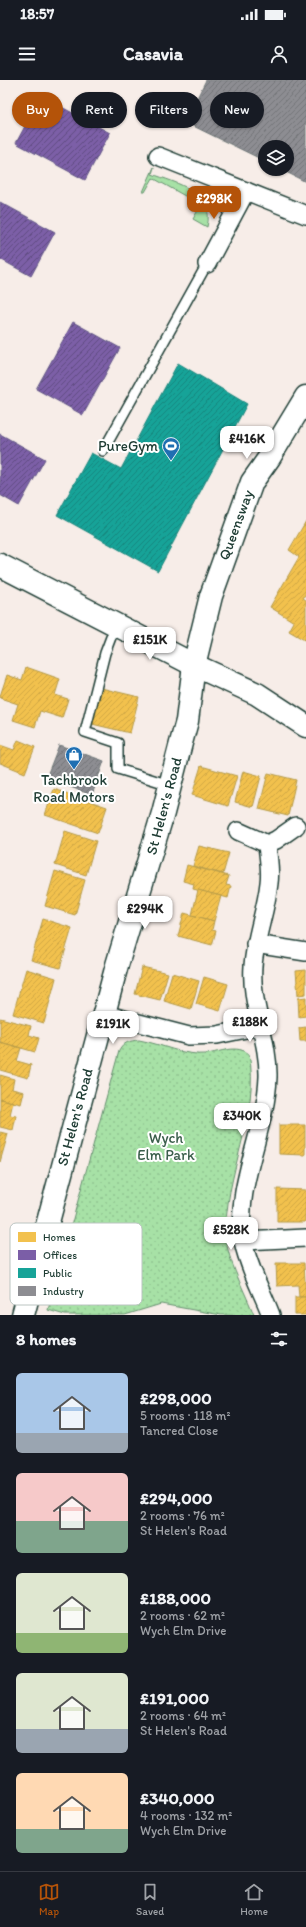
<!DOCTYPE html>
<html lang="en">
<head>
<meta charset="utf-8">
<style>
	body { margin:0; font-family:Itim,sans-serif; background:#242831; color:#f1f3f6; height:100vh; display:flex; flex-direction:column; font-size:15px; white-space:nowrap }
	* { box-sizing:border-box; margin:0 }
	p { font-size:13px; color:#9ea1a6 }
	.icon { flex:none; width:22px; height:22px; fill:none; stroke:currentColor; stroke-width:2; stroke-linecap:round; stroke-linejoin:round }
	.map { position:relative; height:1235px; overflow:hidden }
	.details { display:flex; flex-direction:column; background:#171b24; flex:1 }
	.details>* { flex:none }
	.guide { position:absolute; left:12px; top:12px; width:282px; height:36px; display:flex; gap:8px }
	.controls { position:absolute; left:258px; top:60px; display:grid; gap:8px }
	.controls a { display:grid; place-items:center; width:36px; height:36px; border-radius:50%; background:#171b24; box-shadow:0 1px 3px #0004; font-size:20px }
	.price { position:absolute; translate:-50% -34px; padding:0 9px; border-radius:8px; background:#fff; color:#222; font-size:13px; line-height:26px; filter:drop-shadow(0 1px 2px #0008) }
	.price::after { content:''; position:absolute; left:50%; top:24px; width:12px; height:9px; margin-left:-6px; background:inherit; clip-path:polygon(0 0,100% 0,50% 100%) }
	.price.current { background:#b45309; color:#fff }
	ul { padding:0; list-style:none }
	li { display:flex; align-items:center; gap:12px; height:100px; padding:0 16px }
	li span { display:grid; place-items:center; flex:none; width:112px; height:80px; border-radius:6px; color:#555 }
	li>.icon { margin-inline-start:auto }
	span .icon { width:48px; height:48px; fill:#fffc; stroke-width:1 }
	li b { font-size:17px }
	h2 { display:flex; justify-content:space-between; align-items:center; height:48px; padding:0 16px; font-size:17px }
	.chip { padding:0 14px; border-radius:18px; background:#171b24; box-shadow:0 1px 3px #0004; font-size:14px; line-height:36px }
	.chip.current { background:#b45309; color:#fff }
	.status { display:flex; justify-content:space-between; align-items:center; height:28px; padding:0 20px; background:#171b24; direction:ltr }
	.status svg { height:11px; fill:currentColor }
	header { display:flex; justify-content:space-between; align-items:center; height:52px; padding:0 16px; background:#171b24; font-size:18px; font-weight:700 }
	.tabs { display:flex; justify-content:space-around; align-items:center; height:56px; border-top:1px solid #363941; background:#171b24; font-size:11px; color:#9ea1a6 }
	.tabs a { display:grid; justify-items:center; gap:2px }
	.tabs .current { color:#b45309 }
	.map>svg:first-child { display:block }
</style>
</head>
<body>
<div class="status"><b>18:57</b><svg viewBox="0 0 49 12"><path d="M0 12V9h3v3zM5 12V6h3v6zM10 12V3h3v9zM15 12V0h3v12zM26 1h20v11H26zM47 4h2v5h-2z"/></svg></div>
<header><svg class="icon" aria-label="menu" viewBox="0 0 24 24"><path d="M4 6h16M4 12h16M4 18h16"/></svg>Casavia<svg class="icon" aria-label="person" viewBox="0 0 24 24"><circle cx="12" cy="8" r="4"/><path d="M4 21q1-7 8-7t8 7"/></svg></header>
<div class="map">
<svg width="306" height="1235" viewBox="0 0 306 1235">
	<defs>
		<pattern id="park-dots" width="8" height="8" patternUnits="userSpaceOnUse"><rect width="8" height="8" fill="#a7e1a6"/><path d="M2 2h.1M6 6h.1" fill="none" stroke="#8fc290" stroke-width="1.8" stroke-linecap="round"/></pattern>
		<pattern id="homes-hatch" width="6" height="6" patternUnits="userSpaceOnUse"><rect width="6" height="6" fill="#f2c14e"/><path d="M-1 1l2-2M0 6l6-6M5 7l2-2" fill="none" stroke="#cfa745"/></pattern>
		<pattern id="offices-hatch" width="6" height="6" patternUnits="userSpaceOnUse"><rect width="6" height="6" fill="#7b5ea7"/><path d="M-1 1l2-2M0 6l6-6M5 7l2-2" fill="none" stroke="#5e4b81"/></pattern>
		<pattern id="public-hatch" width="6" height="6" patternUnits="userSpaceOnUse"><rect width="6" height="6" fill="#17a398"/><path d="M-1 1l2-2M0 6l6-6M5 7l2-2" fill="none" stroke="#14867d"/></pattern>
		<pattern id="industry-hatch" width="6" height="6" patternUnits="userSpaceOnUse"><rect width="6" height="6" fill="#8d8d92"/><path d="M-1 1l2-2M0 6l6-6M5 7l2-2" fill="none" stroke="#737478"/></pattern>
	</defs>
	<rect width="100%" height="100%" fill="#f7ede8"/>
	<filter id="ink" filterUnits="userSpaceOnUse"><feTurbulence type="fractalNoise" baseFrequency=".025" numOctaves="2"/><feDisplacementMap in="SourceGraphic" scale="8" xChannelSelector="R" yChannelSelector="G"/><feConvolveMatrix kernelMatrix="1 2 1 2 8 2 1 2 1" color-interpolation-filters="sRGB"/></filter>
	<g filter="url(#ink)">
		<path fill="#a7e1a6" stroke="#638f6d" d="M 154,87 L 152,94 C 176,103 216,112 207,147 L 193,139 L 201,125 L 153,98 L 145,112 L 143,112 Z"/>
		<path fill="url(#park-dots)" stroke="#638f6d" d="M 139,960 C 162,964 183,976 207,974 C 220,972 237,964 249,974 C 261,1034 223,1096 226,1158 C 227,1179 246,1214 254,1235 L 221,1235 L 161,1224 L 125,1235 L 65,1235 L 48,1230 L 119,971 C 124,962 129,961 139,960 Z"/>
		<g fill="url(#homes-hatch)" stroke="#b39946">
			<polygon points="306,441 306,513 303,518 306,520 306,561 289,551 294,542 270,527 299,477 289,470"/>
			<polygon points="26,587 60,599 55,615 68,619 62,638 40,631 35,647 13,640 18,624 0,618 0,616 7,595 22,600"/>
			<polygon points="101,608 139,617 130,653 92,644"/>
			<polygon points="18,660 35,667 25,693 0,683 0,665 14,670"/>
			<polygon points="201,686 237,696 228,726 192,715"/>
			<polygon points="243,691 261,696 253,727 235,722"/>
			<polygon points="268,693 296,700 288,736 259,729"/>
			<polygon points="54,709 107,727 98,753 45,735"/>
			<polygon points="65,751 96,761 86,795 55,785"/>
			<polygon points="199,766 229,773 223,794 193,786"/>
			<polygon points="187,785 229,796 226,805 231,806 228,818 193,809 194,804 183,801"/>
			<polygon points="55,791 85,800 75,835 45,826"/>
			<polygon points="198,810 221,816 214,841 192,835"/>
			<polygon points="184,833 214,841 212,850 216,851 212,865 178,856"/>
			<polygon points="43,839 72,848 60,888 31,880"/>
			<polygon points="142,887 168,893 160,920 135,914"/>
			<polygon points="26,889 56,898 44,943 13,934"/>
			<polygon points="306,890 306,914 298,915 296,891"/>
			<polygon points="172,893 199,901 191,929 164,921"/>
			<polygon points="204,897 228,904 220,931 196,924"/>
			<polygon points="306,917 306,936 299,937 298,918"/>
			<polygon points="0,938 31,946 29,955 39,958 35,972 0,962"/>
			<polygon points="306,947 306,961 300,961 299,948"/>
			<polygon points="0,962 21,968 17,981 31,985 28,998 0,990"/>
			<polygon points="0,995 14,999 12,1009 24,1012 21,1024 0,1019"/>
			<polygon points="0,1019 13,1022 10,1035 16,1036 13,1050 0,1047"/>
			<polygon points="279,1045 305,1045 305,1075 279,1074"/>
			<polygon points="0,1052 8,1054 0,1082"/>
			<polygon points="277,1109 306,1110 305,1142 277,1142"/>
			<polygon points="276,1183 304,1183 306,1217 299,1217 298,1205 277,1206"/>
			<rect x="295" y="1217" width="11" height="18"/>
		</g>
		<g fill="url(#offices-hatch)" stroke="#5f5484">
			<polygon points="41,16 110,53 85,100 16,63"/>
			<polygon points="0,122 55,152 31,196 0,179"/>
			<polygon points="73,242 120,268 83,335 36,309"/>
			<polygon points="0,354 45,379 19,426 0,415"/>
		</g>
		<polygon fill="url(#public-hatch)" stroke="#19847a" points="178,283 247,324 158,491 57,435 91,373 121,389"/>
		<g fill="url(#industry-hatch)" stroke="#6c7576">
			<polygon points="206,0 306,0 306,102 280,89 287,89 287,67 265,67 265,81 185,42"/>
			<polygon points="59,665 104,681 92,715 46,698"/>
		</g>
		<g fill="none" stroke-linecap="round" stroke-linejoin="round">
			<g stroke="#1f3d34" stroke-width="12">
				<g id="service">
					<polyline points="103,371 207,184"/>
					<polyline points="116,544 105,573 85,652 118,663 118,689 170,705"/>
				</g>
			</g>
			<g stroke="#1f3d34" stroke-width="20">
				<g id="minor">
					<polyline points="158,76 306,135"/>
					<polyline points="207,184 246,111"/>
					<polyline points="238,751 267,764 276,760 296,746"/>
					<path d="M 267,764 C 268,777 271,790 269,803 C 266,831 255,858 253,886 C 250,924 269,960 268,997 C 266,1052 234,1106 243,1161 C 248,1187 262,1211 271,1235"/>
					<polyline points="255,864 306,872"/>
					<polyline points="104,934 189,956 217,955 260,946"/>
					<polyline points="243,1161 306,1158"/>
				</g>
			</g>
			<g stroke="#1f3d34" stroke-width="25">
				<polyline id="tertiary" points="23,1235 117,885 163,733 181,663 187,641 194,585 211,516 252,402 269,378 306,317"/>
			</g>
			<g stroke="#1f3d34" stroke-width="25">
				<polyline id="secondary" points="0,485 194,585 257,614 306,646"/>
			</g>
			<use href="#service" stroke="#fff" stroke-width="9"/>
			<use href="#minor" stroke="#fff" stroke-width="17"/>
			<use href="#tertiary" stroke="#fff" stroke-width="22"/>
			<use href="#secondary" stroke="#fff" stroke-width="22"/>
		</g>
	</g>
	<defs>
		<g id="stadium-pin" transform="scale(0.9)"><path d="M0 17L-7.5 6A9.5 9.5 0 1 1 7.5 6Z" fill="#1f6fb2" stroke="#fff"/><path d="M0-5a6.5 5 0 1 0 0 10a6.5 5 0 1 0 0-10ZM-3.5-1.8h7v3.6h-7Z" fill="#fff"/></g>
		<g id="shop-pin" transform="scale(0.9)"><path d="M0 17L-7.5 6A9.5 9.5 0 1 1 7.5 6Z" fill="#1f6fb2" stroke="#fff"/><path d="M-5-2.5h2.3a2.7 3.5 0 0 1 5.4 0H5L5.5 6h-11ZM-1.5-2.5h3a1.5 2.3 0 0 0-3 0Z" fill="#fff"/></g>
	</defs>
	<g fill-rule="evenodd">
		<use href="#stadium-pin" x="171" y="366"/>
		<use href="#shop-pin" x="74" y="675"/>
	</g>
	<g text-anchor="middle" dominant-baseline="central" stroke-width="4" stroke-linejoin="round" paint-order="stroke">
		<g font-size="15" fill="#1f3d34" stroke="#fff" text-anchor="end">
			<text x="158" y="366">PureGym</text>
			<text x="74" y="700" text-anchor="middle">Tachbrook<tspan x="74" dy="17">Road Motors</tspan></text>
		</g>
		<g font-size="15" fill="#1f3d34" stroke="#fff">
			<text transform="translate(236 445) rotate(-70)">Queensway</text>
			<text transform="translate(164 726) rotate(-75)">St Helen's Road</text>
			<text transform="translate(75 1037) rotate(-75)">St Helen's Road</text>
		</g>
		<g font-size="15" fill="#3a5e4b" stroke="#fff">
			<text x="166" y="1058">Wych<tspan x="166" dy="17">Elm Park</tspan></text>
		</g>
	</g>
	<rect x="10" y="1143" width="132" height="82" rx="6" fill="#fff" stroke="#bcc5c2" stroke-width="1"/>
	<rect x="18" y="1152" width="18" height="10" fill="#f2c14e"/>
	<rect x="18" y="1170" width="18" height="10" fill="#7b5ea7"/>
	<rect x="18" y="1188" width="18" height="10" fill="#17a398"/>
	<rect x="18" y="1206" width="18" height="10" fill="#8d8d92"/>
	<g font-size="11" fill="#1f3d34">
		<text x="43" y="1161">Homes</text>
		<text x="43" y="1179">Offices</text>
		<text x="43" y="1197">Public</text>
		<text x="43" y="1215">Industry</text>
	</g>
</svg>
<div class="controls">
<a><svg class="icon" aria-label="layers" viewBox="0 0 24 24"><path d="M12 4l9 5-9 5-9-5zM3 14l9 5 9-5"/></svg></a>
</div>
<b class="price current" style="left:214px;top:140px">£298K</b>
<b class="price" style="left:247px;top:380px">£416K</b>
<b class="price" style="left:150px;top:581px">£151K</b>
<b class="price" style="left:145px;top:850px">£294K</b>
<b class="price" style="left:250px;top:963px">£188K</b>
<b class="price" style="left:113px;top:965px">£191K</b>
<b class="price" style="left:242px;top:1057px">£340K</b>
<b class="price" style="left:231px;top:1171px">£528K</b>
<div class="guide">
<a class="chip current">Buy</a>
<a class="chip">Rent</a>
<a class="chip">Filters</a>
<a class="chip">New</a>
</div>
</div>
<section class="details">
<h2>8 homes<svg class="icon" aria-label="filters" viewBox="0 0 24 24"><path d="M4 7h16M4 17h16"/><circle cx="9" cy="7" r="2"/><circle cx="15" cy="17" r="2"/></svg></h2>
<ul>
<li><span style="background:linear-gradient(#a9c7e8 75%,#9aa5b1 0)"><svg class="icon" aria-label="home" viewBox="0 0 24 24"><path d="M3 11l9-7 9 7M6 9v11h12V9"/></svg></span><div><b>£298,000</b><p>5 rooms · 118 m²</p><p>Tancred Close</p></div></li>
<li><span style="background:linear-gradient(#f6c9c9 60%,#7fa58c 0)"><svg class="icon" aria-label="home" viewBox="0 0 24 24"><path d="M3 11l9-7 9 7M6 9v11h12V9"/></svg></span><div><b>£294,000</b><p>2 rooms · 76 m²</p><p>St Helen's Road</p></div></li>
<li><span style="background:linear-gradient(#dfe7d0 75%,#8fb573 0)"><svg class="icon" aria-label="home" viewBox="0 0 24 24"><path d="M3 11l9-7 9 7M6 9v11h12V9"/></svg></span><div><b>£188,000</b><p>2 rooms · 62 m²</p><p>Wych Elm Drive</p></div></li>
<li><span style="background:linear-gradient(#dfe7d0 70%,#9aa5b1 0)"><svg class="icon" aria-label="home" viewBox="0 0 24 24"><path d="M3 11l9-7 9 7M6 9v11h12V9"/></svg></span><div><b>£191,000</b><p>2 rooms · 64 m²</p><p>St Helen's Road</p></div></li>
<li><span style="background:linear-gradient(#ffd9b3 70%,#7fa58c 0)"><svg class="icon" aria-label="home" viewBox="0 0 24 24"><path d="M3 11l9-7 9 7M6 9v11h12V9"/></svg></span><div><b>£340,000</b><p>4 rooms · 132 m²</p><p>Wych Elm Drive</p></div></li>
</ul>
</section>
<nav class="tabs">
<a class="current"><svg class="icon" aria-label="map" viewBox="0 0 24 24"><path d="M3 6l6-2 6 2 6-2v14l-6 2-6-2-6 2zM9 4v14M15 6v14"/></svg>Map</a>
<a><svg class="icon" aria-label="saved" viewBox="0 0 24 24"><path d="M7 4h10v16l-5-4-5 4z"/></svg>Saved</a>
<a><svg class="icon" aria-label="home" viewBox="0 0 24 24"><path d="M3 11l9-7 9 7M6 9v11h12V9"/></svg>Home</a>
</nav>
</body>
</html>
